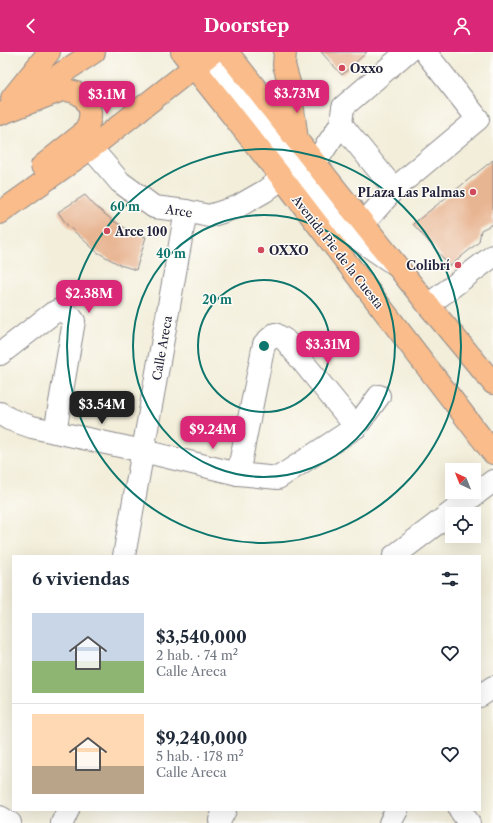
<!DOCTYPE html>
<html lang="es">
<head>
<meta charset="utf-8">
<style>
	body { margin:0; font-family:"Libre Caslon Text",serif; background:#f6f6f7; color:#1f2937; height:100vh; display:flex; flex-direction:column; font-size:15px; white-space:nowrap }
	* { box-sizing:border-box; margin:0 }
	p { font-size:13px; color:#747a83 }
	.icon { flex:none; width:22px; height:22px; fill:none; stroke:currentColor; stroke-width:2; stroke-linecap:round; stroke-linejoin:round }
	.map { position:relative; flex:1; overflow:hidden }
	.sheet { position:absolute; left:12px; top:503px; width:469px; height:256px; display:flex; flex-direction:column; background:#fff; border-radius:0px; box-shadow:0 4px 16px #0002 }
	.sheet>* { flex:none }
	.needle { width:26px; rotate:317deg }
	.controls { position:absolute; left:445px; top:411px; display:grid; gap:8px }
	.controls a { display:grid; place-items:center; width:36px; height:36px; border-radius:0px; background:#fff; box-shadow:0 4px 16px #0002; font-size:20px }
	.price { position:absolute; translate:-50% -34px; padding:0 9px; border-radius:8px; background:#db2777; color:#fff; font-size:13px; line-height:26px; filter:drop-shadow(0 1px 2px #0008) }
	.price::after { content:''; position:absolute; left:50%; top:24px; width:12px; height:9px; margin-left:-6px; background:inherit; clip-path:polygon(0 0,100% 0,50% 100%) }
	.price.selected { background:#222; color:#fff }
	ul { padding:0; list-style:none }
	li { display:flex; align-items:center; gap:12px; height:100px; padding:0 20px }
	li+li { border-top:1px solid #e0e1e3 }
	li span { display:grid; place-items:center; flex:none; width:112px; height:80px; border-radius:0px; color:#555 }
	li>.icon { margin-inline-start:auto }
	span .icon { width:48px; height:48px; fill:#fffc; stroke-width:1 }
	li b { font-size:17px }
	h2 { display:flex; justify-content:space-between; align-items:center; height:48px; padding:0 20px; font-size:17px }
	header { display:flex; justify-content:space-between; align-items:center; height:52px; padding:0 20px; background:#db2777; color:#fff; font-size:18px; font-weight:700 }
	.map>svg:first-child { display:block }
</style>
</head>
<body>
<header><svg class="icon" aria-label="back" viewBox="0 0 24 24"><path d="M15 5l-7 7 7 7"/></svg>Doorstep<svg class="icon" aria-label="person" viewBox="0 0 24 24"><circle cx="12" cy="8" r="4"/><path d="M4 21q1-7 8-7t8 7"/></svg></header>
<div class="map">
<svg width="493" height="771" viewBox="0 0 493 771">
	<rect width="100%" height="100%" fill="#fdfcf7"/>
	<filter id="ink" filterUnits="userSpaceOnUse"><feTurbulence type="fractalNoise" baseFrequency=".025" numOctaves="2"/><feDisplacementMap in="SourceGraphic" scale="8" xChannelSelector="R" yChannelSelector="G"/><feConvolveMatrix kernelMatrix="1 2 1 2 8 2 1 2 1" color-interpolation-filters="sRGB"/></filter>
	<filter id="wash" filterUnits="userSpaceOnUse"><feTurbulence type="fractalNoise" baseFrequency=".012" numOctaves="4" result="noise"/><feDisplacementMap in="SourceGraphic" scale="16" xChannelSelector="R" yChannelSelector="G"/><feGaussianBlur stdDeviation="0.9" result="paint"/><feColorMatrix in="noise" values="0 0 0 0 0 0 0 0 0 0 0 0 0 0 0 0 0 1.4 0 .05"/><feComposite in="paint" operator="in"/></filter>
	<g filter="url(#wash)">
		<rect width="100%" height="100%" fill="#f3eeda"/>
		<g id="blocks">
			<g fill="#e8b593">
				<polygon points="321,0 367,0 342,23"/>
				<polygon points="493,108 493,172 481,178 479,190 450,214 413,172"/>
				<polygon points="85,143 95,154 111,167 131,180 146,185 136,218 120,213 97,200 67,173 58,160"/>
			</g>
		</g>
	</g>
	<g filter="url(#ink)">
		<use href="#blocks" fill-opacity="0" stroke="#8a888a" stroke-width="1"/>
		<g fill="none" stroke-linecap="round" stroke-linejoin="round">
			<g stroke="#8a888a" stroke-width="24">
				<g id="minor">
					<polyline points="203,0 205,6 335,171 390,209"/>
					<polyline points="341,72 394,137"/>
					<polyline points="91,96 120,130 154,155 186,159 209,164 237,155 265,139 282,126"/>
					<polyline points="315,111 341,72 343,55 407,0"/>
					<polyline points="363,172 394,137 478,67 425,0"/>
					<polyline points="428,253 493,204"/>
					<path d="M 0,302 L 53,261 L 59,258 C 66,260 70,263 74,269 L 55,380"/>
					<polyline points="0,361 9,367 32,375 143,399 238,422 278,426 356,375 379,344"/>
					<polyline points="238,422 264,292 275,282 285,288 356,375"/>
					<polyline points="124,504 186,159"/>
					<polyline points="394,504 493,429"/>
					<polyline points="480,644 493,635"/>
					<polyline points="460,758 469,771"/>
					<polyline points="0,765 10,771"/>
					<polyline points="220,768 225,758"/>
					<polyline points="62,771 68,758"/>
					<polyline points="390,771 397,758"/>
				</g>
			</g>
			<g stroke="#8a888a" stroke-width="24">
				<g id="major">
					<polyline points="182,0 282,126 493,401"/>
					<polyline points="227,0 428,253 493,331"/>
					<polyline points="285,0 284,13 290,34 297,88"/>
					<polyline points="33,40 94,0"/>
					<polyline points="12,46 49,0"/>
					<path d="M 0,62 L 62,38 C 88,38 99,62 82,82 L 42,114"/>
					<polyline points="0,161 91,96 213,0"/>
				</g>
			</g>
			<use href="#minor" stroke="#fff" stroke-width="22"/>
			<use href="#major" stroke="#f9bc8a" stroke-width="22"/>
		</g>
	</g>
	<g fill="none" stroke="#0f766e" stroke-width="2">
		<circle cx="264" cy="294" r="66"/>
		<circle cx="264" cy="294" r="131"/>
		<circle cx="264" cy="294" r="197"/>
	</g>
	<g fill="#d1495b" stroke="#fdfcf7" stroke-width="1.5">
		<circle cx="342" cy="16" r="4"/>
		<circle cx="473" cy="140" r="4"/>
		<circle cx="107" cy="179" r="4"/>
		<circle cx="261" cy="198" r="4"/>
		<circle cx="458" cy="213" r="4"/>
	</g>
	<g text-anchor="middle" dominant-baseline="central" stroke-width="3" stroke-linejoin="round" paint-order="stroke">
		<g font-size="12" font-weight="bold" fill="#22223b" stroke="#fdfcf7" text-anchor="start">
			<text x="350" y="16">Oxxo</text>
			<text x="465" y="140" text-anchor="end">PLaza Las Palmas</text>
			<text x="115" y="179">Arce 100</text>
			<text x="269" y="198">OXXO</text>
			<text x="450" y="213" text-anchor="end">Colibrí</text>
		</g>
		<g font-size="12" fill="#22223b" stroke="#fdfcf7">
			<text transform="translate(179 159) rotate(8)">Arce</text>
			<text transform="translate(338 200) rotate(52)">Avenida Pie de la Cuesta</text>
			<text transform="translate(162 296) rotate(-80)">Calle Areca</text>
		</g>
	</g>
	<circle cx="264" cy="294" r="6" fill="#0f766e" stroke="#fdfcf7" stroke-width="2"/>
	<g font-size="12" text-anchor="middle" font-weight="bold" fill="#0f766e" stroke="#fdfcf7" stroke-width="3" stroke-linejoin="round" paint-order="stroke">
		<text x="125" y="159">60 m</text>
		<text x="171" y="206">40 m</text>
		<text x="217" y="252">20 m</text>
	</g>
</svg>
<div class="controls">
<a><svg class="needle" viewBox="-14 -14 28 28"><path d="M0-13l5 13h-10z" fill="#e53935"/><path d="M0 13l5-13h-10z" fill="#747a83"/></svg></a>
<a><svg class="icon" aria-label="locate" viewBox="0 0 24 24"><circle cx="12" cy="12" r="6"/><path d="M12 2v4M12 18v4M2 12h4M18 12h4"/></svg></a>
</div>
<b class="price" style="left:297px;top:62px">$3.73M</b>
<b class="price" style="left:107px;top:63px">$3.1M</b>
<b class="price" style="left:89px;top:262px">$2.38M</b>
<b class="price" style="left:328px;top:313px">$3.31M</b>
<b class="price selected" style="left:102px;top:373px">$3.54M</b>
<b class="price" style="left:213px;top:398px">$9.24M</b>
<section class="sheet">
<h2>6 viviendas<svg class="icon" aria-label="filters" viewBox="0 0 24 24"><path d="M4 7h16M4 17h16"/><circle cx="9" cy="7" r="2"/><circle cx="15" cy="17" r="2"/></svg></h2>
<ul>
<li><span style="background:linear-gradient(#c9d6e8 60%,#8fb573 0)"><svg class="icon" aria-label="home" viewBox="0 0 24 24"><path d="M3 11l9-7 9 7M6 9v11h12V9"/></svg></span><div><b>$3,540,000</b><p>2 hab. · 74 m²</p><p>Calle Areca</p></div><svg class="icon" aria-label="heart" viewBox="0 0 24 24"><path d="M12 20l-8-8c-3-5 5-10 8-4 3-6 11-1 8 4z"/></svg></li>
<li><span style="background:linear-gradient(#ffd9b3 65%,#b9a48a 0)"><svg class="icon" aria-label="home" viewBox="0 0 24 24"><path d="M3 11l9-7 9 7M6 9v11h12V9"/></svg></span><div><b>$9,240,000</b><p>5 hab. · 178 m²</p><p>Calle Areca</p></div><svg class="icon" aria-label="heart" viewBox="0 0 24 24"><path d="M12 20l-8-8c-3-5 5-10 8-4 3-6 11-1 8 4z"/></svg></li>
</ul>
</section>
</div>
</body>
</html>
